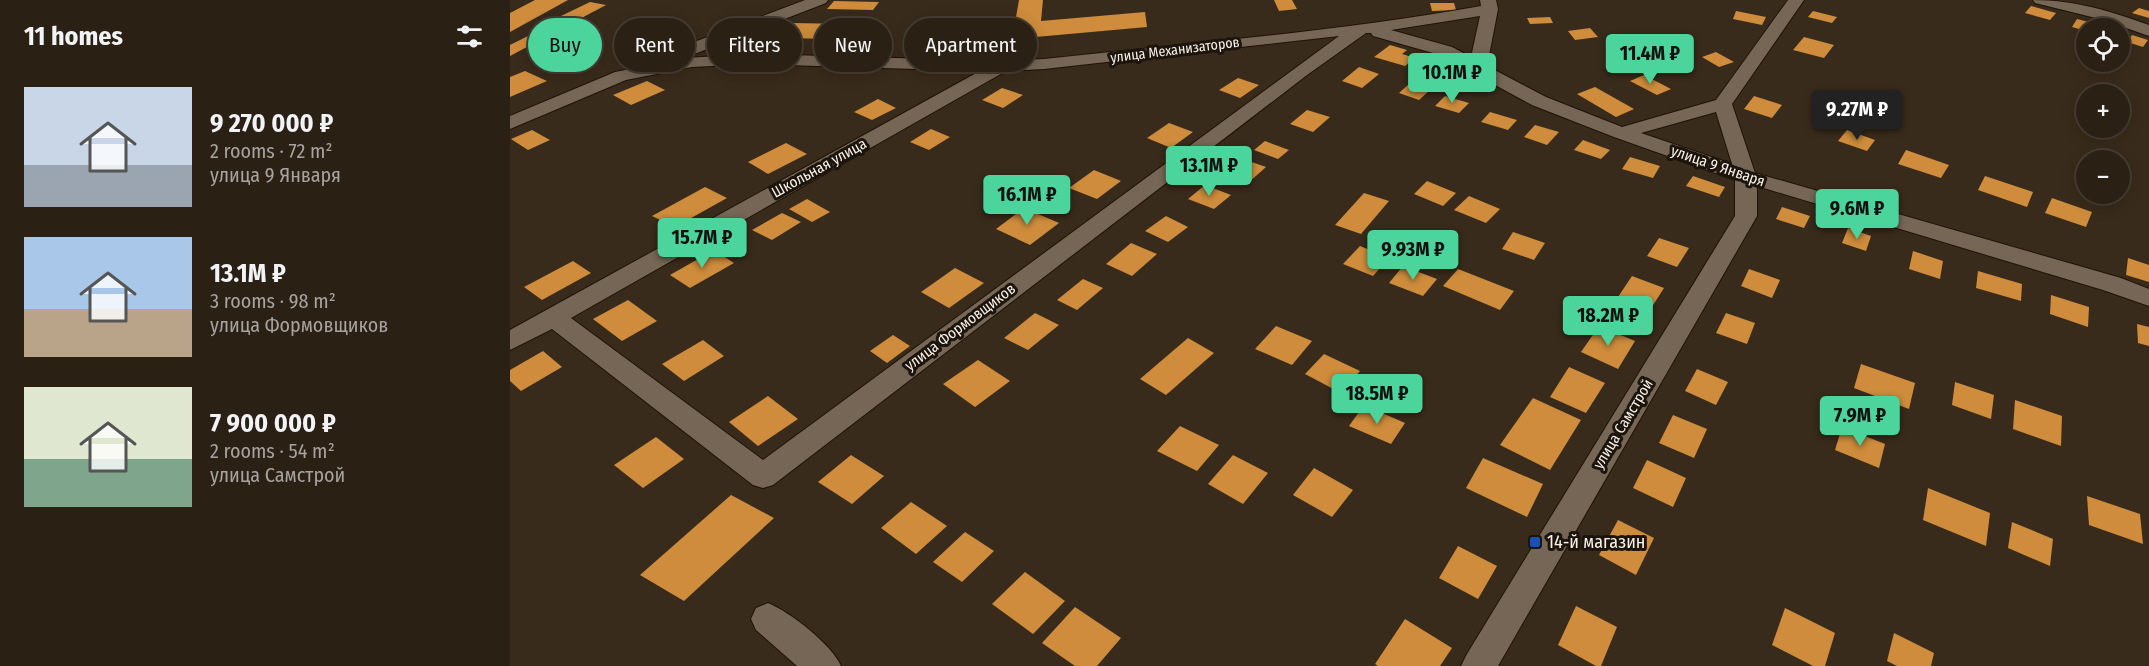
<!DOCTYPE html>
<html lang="en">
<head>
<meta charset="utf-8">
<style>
	body { margin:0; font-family:"Fira Sans Condensed",sans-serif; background:#33281d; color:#f1f3f6; height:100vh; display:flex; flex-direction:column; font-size:22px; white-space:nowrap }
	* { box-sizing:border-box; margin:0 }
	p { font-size:20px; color:#a6a3a0 }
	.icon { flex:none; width:33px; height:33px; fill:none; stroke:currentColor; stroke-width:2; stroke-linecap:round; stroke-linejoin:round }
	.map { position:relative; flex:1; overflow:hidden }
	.drawer { display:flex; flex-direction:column; background:#2b2014; width:510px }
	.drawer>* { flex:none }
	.hud { position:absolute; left:18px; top:18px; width:570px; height:54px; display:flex; gap:12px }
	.tools { position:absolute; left:1566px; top:18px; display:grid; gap:12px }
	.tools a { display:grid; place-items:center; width:54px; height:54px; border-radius:50%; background:#2b2014; box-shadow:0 3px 15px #0003,0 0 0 2px #473e34; font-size:30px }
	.price { position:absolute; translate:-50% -51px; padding:0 14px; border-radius:6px; background:#4bd49b; color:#111; font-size:20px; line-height:39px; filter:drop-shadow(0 2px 3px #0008) }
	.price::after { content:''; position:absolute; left:50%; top:36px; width:18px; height:14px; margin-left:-9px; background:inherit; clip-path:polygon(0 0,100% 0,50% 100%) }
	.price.selected { background:#222; color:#fff }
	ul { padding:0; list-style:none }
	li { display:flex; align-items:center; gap:18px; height:150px; padding:0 24px }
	li span { display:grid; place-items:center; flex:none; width:168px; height:120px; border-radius:0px; color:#555 }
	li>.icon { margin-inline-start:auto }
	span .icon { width:72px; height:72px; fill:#fffc; stroke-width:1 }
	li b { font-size:26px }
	h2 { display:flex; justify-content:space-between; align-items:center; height:72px; padding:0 24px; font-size:26px }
	.tag { padding:0 21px; border-radius:27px; background:#2b2014; box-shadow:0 3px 15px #0003,0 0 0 2px #473e34; font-size:21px; line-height:54px }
	.tag.selected { background:#4bd49b; color:#111 }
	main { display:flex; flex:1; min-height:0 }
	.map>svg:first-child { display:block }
</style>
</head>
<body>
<main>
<section class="drawer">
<h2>11 homes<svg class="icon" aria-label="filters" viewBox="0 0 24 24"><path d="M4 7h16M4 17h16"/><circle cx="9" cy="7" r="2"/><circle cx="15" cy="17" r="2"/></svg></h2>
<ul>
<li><span style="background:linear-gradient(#c9d6e8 65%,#9aa5b1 0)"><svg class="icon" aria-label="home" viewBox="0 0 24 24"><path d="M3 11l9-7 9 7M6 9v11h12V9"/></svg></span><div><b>9 270 000 ₽</b><p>2 rooms · 72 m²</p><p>улица 9 Января</p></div></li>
<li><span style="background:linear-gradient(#a9c7e8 60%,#b9a48a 0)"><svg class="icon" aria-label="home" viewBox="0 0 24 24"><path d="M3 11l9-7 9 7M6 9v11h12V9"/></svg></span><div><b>13.1M ₽</b><p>3 rooms · 98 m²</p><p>улица Формовщиков</p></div></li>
<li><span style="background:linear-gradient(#dfe7d0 60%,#7fa58c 0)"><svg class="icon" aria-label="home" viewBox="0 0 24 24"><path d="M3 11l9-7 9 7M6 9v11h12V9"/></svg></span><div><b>7 900 000 ₽</b><p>2 rooms · 54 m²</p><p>улица Самстрой</p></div></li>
</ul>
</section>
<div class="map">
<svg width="1639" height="666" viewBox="0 0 1639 666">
	<rect width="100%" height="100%" fill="#392b1b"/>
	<g fill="#ce8c3c">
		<polygon points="25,0 58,0 0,32 0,13"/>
		<polygon points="509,0 533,0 531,21 635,12 637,27 437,45 441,29 505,23"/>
		<polygon points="764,0 782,0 787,9 769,11"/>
		<polygon points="324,1 369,2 363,10 317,9"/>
		<polygon points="80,2 96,5 0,56 0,45 28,31 22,30"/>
		<polygon points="920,3 944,3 946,10 922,11"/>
		<polygon points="1521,6 1546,13 1540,20 1515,13"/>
		<polygon points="1629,8 1639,11 1639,18 1622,13"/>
		<polygon points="1226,11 1256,17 1252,25 1223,19"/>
		<polygon points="1303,11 1327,17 1322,23 1298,17"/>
		<polygon points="1040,17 1043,23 1020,24 1017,18"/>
		<polygon points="1567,19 1594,26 1593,28 1576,28 1576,31 1562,27"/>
		<polygon points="281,23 342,24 329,39 266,38"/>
		<polygon points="1080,28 1088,37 1065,40 1058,31"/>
		<polygon points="162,31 176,38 160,44 146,37"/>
		<polygon points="1622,35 1638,40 1633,47 1617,42"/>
		<polygon points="1294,37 1324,45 1314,58 1283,50"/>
		<polygon points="133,42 148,49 127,58 112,51"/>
		<polygon points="880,45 897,50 892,54 905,58 895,66 864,57"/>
		<polygon points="1206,52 1224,62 1209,67 1192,57"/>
		<polygon points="849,67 869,74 852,88 832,81"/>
		<polygon points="15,71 37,81 0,97 0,77"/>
		<polygon points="1134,75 1161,89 1147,95 1120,81"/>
		<polygon points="728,78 749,85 730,98 709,90"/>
		<polygon points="137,81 155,90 121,105 103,95"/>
		<polygon points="899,84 920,90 909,100 889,93"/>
		<polygon points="1085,87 1124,109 1106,117 1067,94"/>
		<polygon points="492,88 513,95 493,108 472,100"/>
		<polygon points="935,96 959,103 949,113 925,106"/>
		<polygon points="1244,96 1272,105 1262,118 1234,109"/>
		<polygon points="368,99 386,108 362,120 344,112"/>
		<polygon points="797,110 820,117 803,132 780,124"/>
		<polygon points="980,112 1007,120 998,130 971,122"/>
		<polygon points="659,123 683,132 661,148 637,138"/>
		<polygon points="1025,125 1049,132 1037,145 1014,137"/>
		<polygon points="421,129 440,137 419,150 400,142"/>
		<polygon points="22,130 40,140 18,150 1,139"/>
		<polygon points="1337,130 1365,140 1357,151 1328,141"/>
		<polygon points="1073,140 1100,150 1091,159 1064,150"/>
		<polygon points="755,141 779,150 768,159 744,150"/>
		<polygon points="276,143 297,154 258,174 238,162"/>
		<polygon points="1396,150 1439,165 1431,178 1388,164"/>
		<polygon points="1120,157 1150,166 1143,178 1112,169"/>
		<polygon points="730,158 756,167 738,183 712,174"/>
		<polygon points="584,170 611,181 587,199 559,188"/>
		<polygon points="1183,176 1215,187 1209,197 1176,186"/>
		<polygon points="1475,176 1523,192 1517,207 1468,190"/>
		<polygon points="917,181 946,193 933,206 904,194"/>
		<polygon points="695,185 721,195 704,209 678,199"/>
		<polygon points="195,187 217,198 165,227 142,216"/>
		<polygon points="854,193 879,201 851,234 825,225"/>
		<polygon points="959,196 990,209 976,223 944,210"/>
		<polygon points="1542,198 1582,212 1576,227 1535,213"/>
		<polygon points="297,199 320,212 302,222 279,209"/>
		<polygon points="1272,207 1300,216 1294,228 1266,219"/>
		<polygon points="514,208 549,223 520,245 486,229"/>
		<polygon points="272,213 291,222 262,240 242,230"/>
		<polygon points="656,216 678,227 658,242 635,231"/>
		<polygon points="1338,228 1361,236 1356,251 1332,243"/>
		<polygon points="1003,232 1035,243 1024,260 992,249"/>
		<polygon points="1149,238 1179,248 1167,267 1137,256"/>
		<polygon points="621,243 647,254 622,276 596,264"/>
		<polygon points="850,246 879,258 863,276 833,264"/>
		<polygon points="204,250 224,263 180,288 160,275"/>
		<polygon points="1403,251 1433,261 1430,279 1399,269"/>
		<polygon points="1618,258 1639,265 1639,282 1616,275"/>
		<polygon points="63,261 81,273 32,300 14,287"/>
		<polygon points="893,266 927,279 913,296 879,283"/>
		<polygon points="445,268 474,283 439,308 411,292"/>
		<polygon points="948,269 1004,291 990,310 933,286"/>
		<polygon points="1239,269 1270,280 1262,298 1231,286"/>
		<polygon points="1468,271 1512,284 1511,301 1466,288"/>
		<polygon points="1122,276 1154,288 1140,310 1108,297"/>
		<polygon points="573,279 593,288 567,310 547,300"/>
		<polygon points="1541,295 1579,307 1578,327 1540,314"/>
		<polygon points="118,300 147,321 112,341 83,319"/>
		<polygon points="525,313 549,325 518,350 494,338"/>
		<polygon points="1216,313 1245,323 1237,344 1206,333"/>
		<polygon points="1627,324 1639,327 1639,346 1628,343"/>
		<polygon points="766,326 802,341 782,365 745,349"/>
		<polygon points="1089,326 1125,341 1108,369 1071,352"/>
		<polygon points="383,335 400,346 377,363 360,351"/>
		<polygon points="678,338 704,353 656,395 630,379"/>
		<polygon points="193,340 214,356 174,381 152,364"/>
		<polygon points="33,351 52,367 11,391 0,381 0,370"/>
		<polygon points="814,354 850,371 831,393 795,374"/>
		<polygon points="468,360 500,381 465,407 433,384"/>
		<polygon points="1351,364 1405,383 1399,409 1344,388"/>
		<polygon points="1059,367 1095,383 1076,413 1040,397"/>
		<polygon points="1187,369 1218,382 1206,405 1175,391"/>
		<polygon points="1445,382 1484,395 1481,419 1442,405"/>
		<polygon points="258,396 288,419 248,446 219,422"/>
		<polygon points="1023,398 1071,420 1040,470 990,445"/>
		<polygon points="1505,400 1552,416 1551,446 1503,429"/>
		<polygon points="854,405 895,423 881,444 839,426"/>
		<polygon points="1163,415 1197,429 1184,458 1149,443"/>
		<polygon points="670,426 709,445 687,471 647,451"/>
		<polygon points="1332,427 1375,444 1369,468 1325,450"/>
		<polygon points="146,437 174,459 133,488 104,465"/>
		<polygon points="341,455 374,476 342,504 308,482"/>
		<polygon points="723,455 758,473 733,504 698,484"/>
		<polygon points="973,458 1033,484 1017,517 956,488"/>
		<polygon points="1137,460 1176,478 1163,507 1123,488"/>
		<polygon points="804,468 843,490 822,517 783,495"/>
		<polygon points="1418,488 1480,513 1476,546 1413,520"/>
		<polygon points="221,495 264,518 174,601 130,575"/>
		<polygon points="1577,496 1630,514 1633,544 1579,525"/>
		<polygon points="401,502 437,526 406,554 371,528"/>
		<polygon points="1108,520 1144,538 1126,575 1089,555"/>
		<polygon points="1502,522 1543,539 1540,566 1498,548"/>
		<polygon points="455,532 484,551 452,582 423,562"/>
		<polygon points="948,546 987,566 968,599 929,578"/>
		<polygon points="515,572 555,601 523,634 482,604"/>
		<polygon points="1066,606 1107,627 1091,666 1086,666 1048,645"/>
		<polygon points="565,607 611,638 587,666 565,666 532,643"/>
		<polygon points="1275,608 1325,633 1315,666 1303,666 1262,645"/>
		<polygon points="895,619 942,648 930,666 868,666 865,664"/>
		<polygon points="1384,633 1424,653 1421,666 1387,666 1377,661"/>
	</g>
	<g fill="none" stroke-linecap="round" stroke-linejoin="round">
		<g stroke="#201305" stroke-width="2">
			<g id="minor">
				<path d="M 295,0 L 318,0 L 316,3 L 174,58 L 244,54 L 492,61 L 534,59 C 680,43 827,32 971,6 L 970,0 L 986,0 L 988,9 L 977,66 L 1036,97 L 1112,127 L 1206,100 L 1278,0 L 1294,0 L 1222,104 L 1245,173 L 1611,278 L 1639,289 L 1639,306 L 1593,290 L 1247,186 L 1247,216 L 988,666 L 951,666 L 957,654 L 1225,216 L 1225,180 L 1104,137 L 1022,105 L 930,55 L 863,36 L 861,33 L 856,33 L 797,75 L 263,485 L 253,488 L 243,485 L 42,329 L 0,350 L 0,330 L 470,71 L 244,64 L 182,67 L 116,80 L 0,129 L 0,116 L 105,72 L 162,61 L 155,56 L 158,52 ZM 970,16 L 961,57 L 942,47 L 881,30 ZM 829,36 L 253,460 L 61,318 L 496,71 L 534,69 ZM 1206,112 L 1222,164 L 1131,133 Z"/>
				<path d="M 1523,0 C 1565,0 1600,11 1639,25 L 1639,36 L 1590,19 L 1525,3 Z"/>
				<path d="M 258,603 C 280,612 322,645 331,666 L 287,666 L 246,630 L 241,619 L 246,608 Z"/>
			</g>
		</g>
		<use href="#minor" fill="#766655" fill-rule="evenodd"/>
	</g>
	<rect fill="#1a4fb4" stroke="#1b150e" stroke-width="2" x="1019" y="536" width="12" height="12" rx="3"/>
	<g text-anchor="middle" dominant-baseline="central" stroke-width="6" stroke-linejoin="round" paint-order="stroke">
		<g font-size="14" fill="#f9f0e6" stroke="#1b150e">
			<text transform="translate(665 50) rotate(-7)">улица Механизаторов</text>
		</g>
		<g font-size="15" fill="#f9f0e6" stroke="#1b150e">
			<text transform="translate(1208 166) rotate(19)">улица 9 Января</text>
			<text transform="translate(309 168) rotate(-29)">Школьная улица</text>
			<text transform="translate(450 327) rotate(-37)">улица Формовщиков</text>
			<text transform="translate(1113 424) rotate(-59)">улица Самстрой</text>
		</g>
		<g font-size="18" fill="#f9f0e6" stroke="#1b150e" text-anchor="start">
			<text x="1037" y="542">14-й магазин</text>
		</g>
	</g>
</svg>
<div class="tools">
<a><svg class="icon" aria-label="locate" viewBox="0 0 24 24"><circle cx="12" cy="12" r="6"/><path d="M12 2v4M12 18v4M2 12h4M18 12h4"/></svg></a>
<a>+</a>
<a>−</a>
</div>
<b class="price" style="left:1140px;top:85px">11.4M ₽</b>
<b class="price" style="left:942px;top:104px">10.1M ₽</b>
<b class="price selected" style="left:1347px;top:141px">9.27M ₽</b>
<b class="price" style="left:699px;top:197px">13.1M ₽</b>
<b class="price" style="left:517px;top:226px">16.1M ₽</b>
<b class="price" style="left:1347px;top:240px">9.6M ₽</b>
<b class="price" style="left:192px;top:269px">15.7M ₽</b>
<b class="price" style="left:903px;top:281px">9.93M ₽</b>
<b class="price" style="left:1098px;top:347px">18.2M ₽</b>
<b class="price" style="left:867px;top:425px">18.5M ₽</b>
<b class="price" style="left:1350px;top:447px">7.9M ₽</b>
<div class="hud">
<a class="tag selected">Buy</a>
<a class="tag">Rent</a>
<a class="tag">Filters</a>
<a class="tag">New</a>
<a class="tag">Apartment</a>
</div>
</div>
</main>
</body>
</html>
